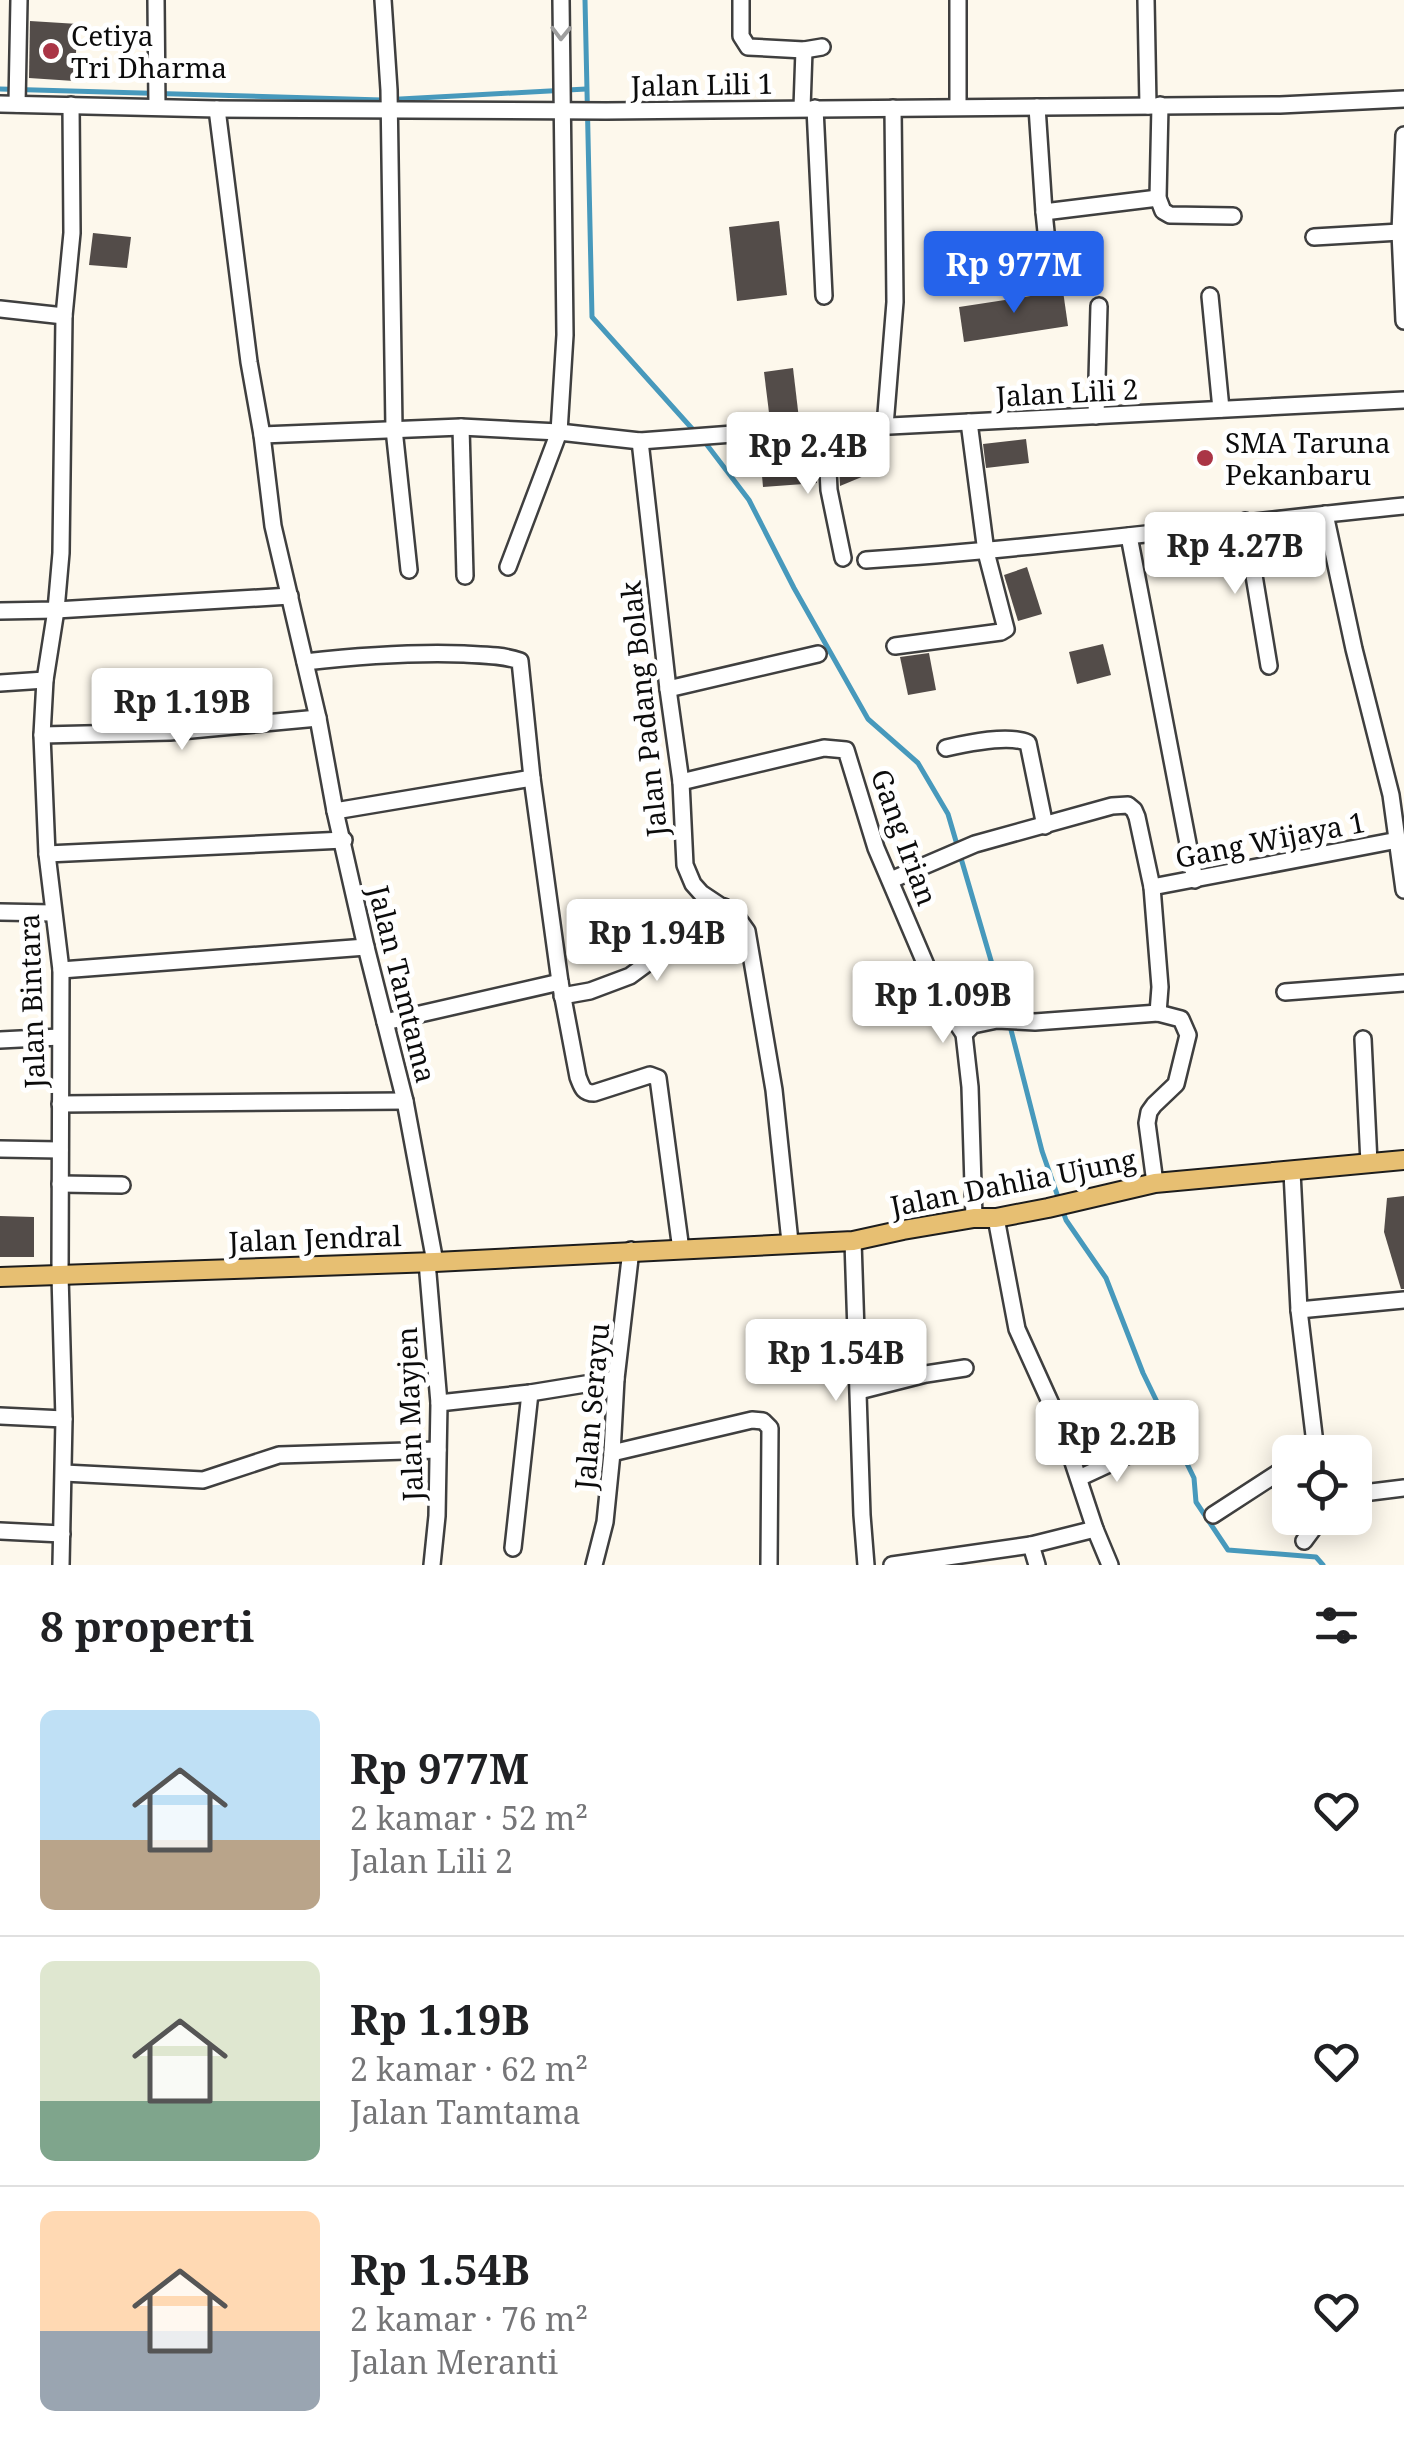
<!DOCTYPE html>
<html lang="id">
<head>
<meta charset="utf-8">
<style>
	body { margin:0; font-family:"Noto Serif",serif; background:#f2f2f2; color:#202124; height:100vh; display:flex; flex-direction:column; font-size:38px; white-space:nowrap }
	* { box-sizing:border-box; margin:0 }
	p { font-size:32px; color:#757577 }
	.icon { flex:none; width:55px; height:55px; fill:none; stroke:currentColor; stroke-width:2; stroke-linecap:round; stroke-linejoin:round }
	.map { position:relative; height:1565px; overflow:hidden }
	.side { display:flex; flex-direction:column; background:#fff; flex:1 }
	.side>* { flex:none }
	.buttons { position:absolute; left:1272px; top:1435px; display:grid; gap:20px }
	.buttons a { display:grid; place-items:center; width:100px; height:100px; border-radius:15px; background:#fff; box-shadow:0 5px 25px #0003; font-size:50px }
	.price { position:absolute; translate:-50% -85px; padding:0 22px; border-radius:10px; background:#fff; color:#222; font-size:32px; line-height:65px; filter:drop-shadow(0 2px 5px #0008) }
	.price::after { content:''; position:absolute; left:50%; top:60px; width:30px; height:22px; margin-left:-15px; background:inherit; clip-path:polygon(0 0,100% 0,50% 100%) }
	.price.on { background:#2563eb; color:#fff }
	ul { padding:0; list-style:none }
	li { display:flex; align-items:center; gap:30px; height:250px; padding:0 40px }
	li+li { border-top:2px solid #e0e0e0 }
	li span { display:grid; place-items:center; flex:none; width:280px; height:200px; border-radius:15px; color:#555 }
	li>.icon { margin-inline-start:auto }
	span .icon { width:120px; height:120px; fill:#fffc; stroke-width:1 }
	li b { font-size:42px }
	h2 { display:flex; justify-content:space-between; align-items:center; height:120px; padding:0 40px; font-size:42px }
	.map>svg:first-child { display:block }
</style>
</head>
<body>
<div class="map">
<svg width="1404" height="1565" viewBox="0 0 1404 1565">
	<rect width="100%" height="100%" fill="#fdf8ec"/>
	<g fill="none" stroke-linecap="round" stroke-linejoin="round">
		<g stroke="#4799bc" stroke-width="5">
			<polyline points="585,0 592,317 696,433"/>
			<polyline points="0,89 382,100 586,89"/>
			<polyline points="704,441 749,500 794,588 868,719 918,763 948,814 1007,1015"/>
			<polyline points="1010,1026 1042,1151 1066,1220 1106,1278 1143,1373 1194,1478 1196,1502 1228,1550 1316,1557 1323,1565"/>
		</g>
	</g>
	<g fill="#534c49">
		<polygon points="30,21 78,24 74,81 29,78"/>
		<polygon points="779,221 787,295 737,301 729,227"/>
		<polygon points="93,233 131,237 127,268 89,265"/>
		<polygon points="1063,291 1068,326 964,342 959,307"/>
		<polygon points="793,368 799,419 770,421 764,372"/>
		<polygon points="862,439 876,471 840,486 838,441"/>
		<polygon points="1026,439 1029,463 986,468 983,444"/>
		<polygon points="816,449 817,483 763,487 760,453"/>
		<polygon points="1027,567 1042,614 1018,621 1004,575"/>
		<polygon points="1103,644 1111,675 1077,684 1069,652"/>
		<polygon points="929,653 936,690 908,695 900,657"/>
		<polygon points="1404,1196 1404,1289 1401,1289 1384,1232 1387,1198"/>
		<polygon points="0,1216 34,1217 34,1257 0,1257"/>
	</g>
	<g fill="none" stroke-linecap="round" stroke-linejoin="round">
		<g stroke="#3f3f3f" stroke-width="20">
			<g id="minor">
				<polyline points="156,0 157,107"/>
				<polyline points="383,0 389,90 394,429 409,570"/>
				<polyline points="741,0 741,36 748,47 804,50 822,47"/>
				<polyline points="958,0 958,107"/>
				<polyline points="1146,0 1148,106"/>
				<polyline points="0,104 217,109 606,111 1280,105 1404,99"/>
				<polyline points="17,104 19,0"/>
				<polyline points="1160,105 1158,198 1163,211 1170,215 1233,216"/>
				<polyline points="1037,107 1044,212 1158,198"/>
				<polyline points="802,108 804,50"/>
				<polyline points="815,108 824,296"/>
				<polyline points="217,109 249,362 262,435 273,526 318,718 335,811 366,947 405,1101 435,1262"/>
				<polyline points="1044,212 1051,281"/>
				<polyline points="1314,237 1400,232"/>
				<polyline points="1210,296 1221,409"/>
				<polyline points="0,309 64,316"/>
				<polyline points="1404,321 1400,232 1404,135"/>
				<polyline points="1096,416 1099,306"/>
				<polyline points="885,426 895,302 893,108"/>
				<polyline points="461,427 465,576"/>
				<polyline points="826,429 829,490 843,558"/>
				<polyline points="262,435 461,427 559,432 640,441 733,434 1404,400"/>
				<polyline points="640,441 668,689 681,782 685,865 693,884 701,893 737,917 747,931 774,1090 790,1242"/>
				<polyline points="1325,514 1354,649 1391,795 1404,890"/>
				<polyline points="1245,521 1269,666"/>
				<polyline points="1129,536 1195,880"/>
				<path d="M 866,560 C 1046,548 1224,524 1404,506"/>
				<polyline points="508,567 559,432 565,335 561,0"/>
				<polyline points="0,611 56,610 290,596"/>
				<polyline points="895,646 1001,632 1006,629 986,552 969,422"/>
				<path d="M 305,662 C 358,656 411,652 464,654 C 483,655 503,655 520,661 L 532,778 L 560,982 L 578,1077 C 582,1087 583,1093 594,1093 L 650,1075 L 658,1078 L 681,1250"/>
				<polyline points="0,683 45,680"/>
				<polyline points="668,689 818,654"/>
				<polyline points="42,735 170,732 318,718"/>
				<path d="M 946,748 C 968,743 1009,734 1028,743 L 1045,826"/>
				<polyline points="681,782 824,748 846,750 876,848 940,998 964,1034 970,1087 974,1218"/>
				<polyline points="335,811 532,778"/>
				<polyline points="47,854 344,840"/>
				<polyline points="891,880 975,844 1112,806 1128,805 1134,810 1137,817 1152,887 1160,987 1158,1013"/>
				<polyline points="1152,887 1398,840"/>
				<polyline points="0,912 53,913"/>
				<polyline points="61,970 366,947"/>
				<polyline points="1285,992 1404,983"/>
				<polyline points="562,996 590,991 630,976 724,907"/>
				<polyline points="385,1022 560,982"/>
				<polyline points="964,1034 973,1025 997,1020 1035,1022 1158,1013 1181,1019 1188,1035 1176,1084 1154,1105 1149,1112 1147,1123 1155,1183"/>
				<polyline points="1363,1039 1369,1163"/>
				<polyline points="0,1040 60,1037"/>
				<polyline points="60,1104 405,1101"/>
				<polyline points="0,1149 60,1150"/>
				<polyline points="1292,1172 1299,1310 1316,1452"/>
				<polyline points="60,1184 122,1185"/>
				<polyline points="996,1218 1017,1329 1061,1426 1095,1529 1110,1565"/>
				<polyline points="853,1241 862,1515 866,1565"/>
				<polyline points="427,1262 439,1403 437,1516 432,1565"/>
				<polyline points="1299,1310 1404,1300"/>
				<polyline points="859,1391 926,1374 965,1368"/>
				<polyline points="439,1403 530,1393 616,1379"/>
				<polyline points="0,1416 64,1419"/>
				<polyline points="612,1453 752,1420 763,1421 770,1428 769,1565"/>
				<polyline points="64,1473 203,1480 279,1455 438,1450"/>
				<polyline points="1079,1478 1135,1452"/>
				<polyline points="1355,1494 1404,1488"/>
				<polyline points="1213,1515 1290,1465"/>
				<polyline points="0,1531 62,1534"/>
				<polyline points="1304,1541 1321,1518"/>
				<polyline points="1031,1545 1037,1565"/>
				<polyline points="513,1548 530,1393"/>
				<polyline points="61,1565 64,1419 60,1275 61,970 47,854 42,735 45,680 56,610 61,553 64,316 72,233 71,105"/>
				<polyline points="594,1565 605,1522 612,1453 616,1379 631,1250"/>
				<polyline points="892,1565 1031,1545 1095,1529"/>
			</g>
		</g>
		<g stroke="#1d1d1d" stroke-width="22">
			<polyline id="major" points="0,1277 435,1262 853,1241 903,1230 974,1218 996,1218 1048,1208 1155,1183 1404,1160"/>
		</g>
		<use href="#minor" stroke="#fff" stroke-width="15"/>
		<use href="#major" stroke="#e7bf72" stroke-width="18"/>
	</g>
	<defs><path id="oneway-chevron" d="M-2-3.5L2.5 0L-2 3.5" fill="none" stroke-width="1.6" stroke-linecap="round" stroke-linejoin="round" transform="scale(2.5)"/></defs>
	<use stroke="#9e9e9e" href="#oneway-chevron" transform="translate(561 33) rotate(91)"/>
	<g fill="#aa3546" stroke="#fff" stroke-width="4">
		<circle cx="51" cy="51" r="10"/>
		<circle cx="1205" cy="458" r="10"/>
	</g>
	<g text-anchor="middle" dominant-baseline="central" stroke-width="10" stroke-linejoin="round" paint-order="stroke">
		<g font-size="28" fill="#0c0c0c" stroke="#fff" text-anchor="start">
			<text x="71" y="35">Cetiya<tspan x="71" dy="32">Tri Dharma</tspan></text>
			<text x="1225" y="442">SMA Taruna<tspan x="1225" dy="32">Pekanbaru</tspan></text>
		</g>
		<g font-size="28" fill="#0c0c0c" stroke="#fff">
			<text transform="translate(702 84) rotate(-1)">Jalan Lili 1</text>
			<text transform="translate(1067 392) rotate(-3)">Jalan Lili 2</text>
			<text transform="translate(643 709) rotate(-96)">Jalan Padang Bolak</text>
			<text transform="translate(905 837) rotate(70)">Gang Irian</text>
			<text transform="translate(1270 839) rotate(-11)">Gang Wijaya 1</text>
			<text transform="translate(403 984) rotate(76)">Jalan Tamtama</text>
			<text transform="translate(31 1001) rotate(-92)">Jalan Bintara</text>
			<text transform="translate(1013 1182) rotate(-11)">Jalan Dahlia Ujung</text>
			<text transform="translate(315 1238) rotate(-2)">Jalan Jendral</text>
			<text transform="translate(591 1406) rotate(-85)">Jalan Serayu</text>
			<text transform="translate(409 1414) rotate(-92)">Jalan Mayjen</text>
		</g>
	</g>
</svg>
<div class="buttons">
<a><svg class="icon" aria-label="locate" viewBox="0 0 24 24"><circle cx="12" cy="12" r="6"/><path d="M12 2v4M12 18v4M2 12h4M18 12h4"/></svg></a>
</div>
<b class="price on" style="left:1014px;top:316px">Rp 977M</b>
<b class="price" style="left:808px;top:497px">Rp 2.4B</b>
<b class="price" style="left:1235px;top:597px">Rp 4.27B</b>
<b class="price" style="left:182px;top:753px">Rp 1.19B</b>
<b class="price" style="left:657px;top:984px">Rp 1.94B</b>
<b class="price" style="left:943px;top:1046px">Rp 1.09B</b>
<b class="price" style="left:836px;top:1404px">Rp 1.54B</b>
<b class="price" style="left:1117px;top:1485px">Rp 2.2B</b>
</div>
<section class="side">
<h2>8 properti<svg class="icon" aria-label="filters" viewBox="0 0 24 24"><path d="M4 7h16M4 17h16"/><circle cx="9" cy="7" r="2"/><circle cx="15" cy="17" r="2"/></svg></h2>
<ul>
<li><span style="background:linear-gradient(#bfe0f5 65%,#b9a48a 0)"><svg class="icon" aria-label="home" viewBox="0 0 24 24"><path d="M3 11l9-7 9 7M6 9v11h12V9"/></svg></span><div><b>Rp 977M</b><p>2 kamar · 52 m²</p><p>Jalan Lili 2</p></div><svg class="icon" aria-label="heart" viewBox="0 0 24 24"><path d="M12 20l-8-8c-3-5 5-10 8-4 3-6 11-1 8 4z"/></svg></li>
<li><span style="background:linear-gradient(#dfe7d0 70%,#7fa58c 0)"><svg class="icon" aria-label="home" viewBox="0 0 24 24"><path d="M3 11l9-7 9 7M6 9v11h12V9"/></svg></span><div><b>Rp 1.19B</b><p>2 kamar · 62 m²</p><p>Jalan Tamtama</p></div><svg class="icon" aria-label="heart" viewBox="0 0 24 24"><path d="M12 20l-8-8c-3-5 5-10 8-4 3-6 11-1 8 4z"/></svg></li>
<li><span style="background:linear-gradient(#ffd9b3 60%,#9aa5b1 0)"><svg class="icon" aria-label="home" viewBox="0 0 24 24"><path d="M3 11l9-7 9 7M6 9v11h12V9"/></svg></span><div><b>Rp 1.54B</b><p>2 kamar · 76 m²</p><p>Jalan Meranti</p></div><svg class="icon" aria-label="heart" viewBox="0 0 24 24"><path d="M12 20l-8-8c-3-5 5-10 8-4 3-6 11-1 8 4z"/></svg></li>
</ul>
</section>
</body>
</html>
